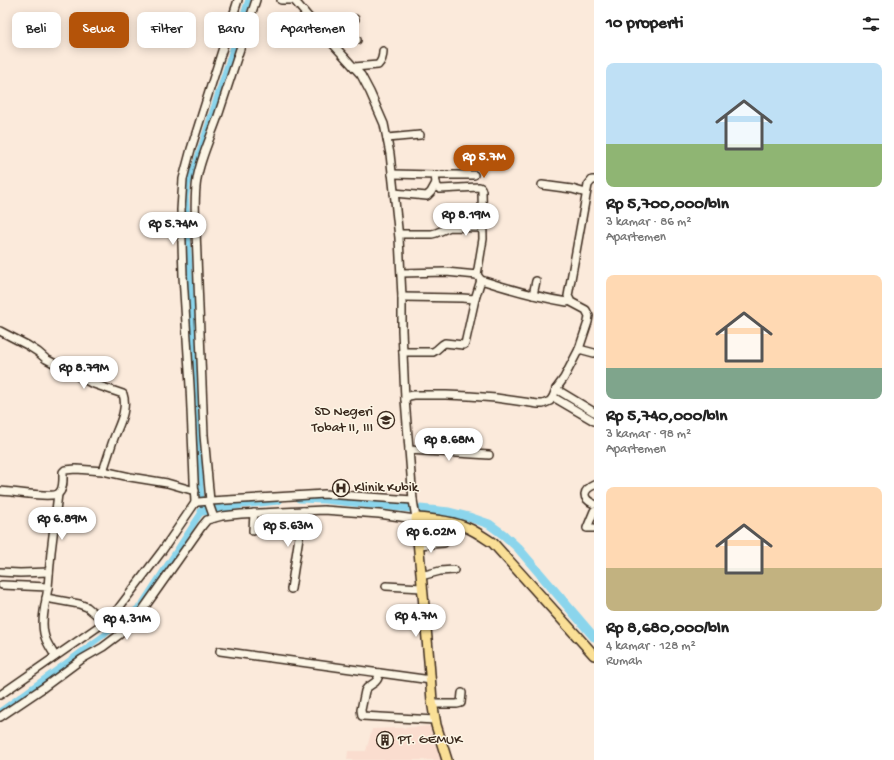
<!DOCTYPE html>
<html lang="id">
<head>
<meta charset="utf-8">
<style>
	body { margin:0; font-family:"Gochi Hand",sans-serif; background:#f6f6f6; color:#222; height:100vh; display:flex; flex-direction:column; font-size:15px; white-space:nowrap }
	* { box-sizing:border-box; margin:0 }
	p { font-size:13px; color:#767676 }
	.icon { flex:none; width:22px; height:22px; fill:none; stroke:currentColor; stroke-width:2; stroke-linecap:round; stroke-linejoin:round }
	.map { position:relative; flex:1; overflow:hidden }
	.side { display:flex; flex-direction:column; background:#fff; width:300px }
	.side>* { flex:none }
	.hud { position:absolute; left:12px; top:12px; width:380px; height:36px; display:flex; gap:8px }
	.price { position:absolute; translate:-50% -34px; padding:0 9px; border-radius:14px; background:#fff; color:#222; font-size:13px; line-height:26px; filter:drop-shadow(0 1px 2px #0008) }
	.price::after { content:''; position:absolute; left:50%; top:24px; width:12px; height:9px; margin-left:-6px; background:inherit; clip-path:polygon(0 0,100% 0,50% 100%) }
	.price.on { background:#b45309; color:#fff }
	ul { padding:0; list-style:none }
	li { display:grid; align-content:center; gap:8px; height:212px; padding:0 12px }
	li span { display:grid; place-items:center; height:124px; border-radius:8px; color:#555 }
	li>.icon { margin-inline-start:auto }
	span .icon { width:72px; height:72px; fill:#fffc; stroke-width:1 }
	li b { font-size:17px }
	h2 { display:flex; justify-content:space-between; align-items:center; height:48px; padding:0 12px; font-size:17px }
	.tag { padding:0 14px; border-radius:8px; background:#fff; box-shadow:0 2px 10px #0003; font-size:14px; line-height:36px }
	.tag.on { background:#b45309; color:#fff }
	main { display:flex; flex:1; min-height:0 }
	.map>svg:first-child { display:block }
</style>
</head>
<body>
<main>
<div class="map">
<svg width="594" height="760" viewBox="0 0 594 760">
	<rect width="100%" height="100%" fill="#fbeadb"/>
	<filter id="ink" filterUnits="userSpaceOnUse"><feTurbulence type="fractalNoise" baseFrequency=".025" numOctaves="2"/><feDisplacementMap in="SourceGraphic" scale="8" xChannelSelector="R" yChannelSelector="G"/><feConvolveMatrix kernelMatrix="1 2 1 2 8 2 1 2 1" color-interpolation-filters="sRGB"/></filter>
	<g filter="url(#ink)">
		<polygon fill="#faddcf" points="443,724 453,760 347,760 348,751 366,751 372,729 420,727"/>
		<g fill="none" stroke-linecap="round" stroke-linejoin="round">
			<polyline stroke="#8bd5ec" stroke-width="5.5" points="0,711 119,624 141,605 202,511 186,197 188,184 195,165 248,0"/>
			<g stroke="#8bd5ec" stroke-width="9">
				<polyline points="299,498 324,499 449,512 469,517 489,524 504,535 518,548 594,637"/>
				<polyline points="202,511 241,504 278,500"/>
			</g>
			<g stroke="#3b2a1e" stroke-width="10">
				<g id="minor">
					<polyline points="281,0 294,0"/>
					<polyline points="294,0 311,20 361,75 370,92 384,124 390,154 399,238 402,297 402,330 405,399"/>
					<polyline points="274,34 320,41 328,39 357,40"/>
					<polyline points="325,35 340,20 355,19"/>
					<path d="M 354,67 L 378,65 C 382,61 383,56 383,51"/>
					<polyline points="387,138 420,135"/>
					<path d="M 392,174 L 435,175 C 436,180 435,187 440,189 L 479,187 L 481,188 L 482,191 L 483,239 L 477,275"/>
					<polyline points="435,175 474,175"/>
					<polyline points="542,185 572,189 586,193"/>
					<polyline points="394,193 427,196 431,192 436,183"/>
					<polyline points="399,234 432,234 436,233 450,227 483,228"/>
					<path d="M 401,273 L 446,272 L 477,275 L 481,280 C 509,289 537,297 567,302 L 569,300"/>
					<polyline points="533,295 536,281"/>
					<polyline points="402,297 462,298 475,299 481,280"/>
					<path d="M 0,331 L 27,345 L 38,352 L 46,359 L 91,383 L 123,394 C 128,409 119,425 114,438 C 110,449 107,460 103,471"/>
					<polyline points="579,349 594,353"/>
					<path d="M 403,352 L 433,352 C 438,350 440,345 445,343 L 463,345 L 465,344 L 475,299"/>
					<polyline points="556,389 594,412"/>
					<polyline points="553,397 594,421"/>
					<polyline points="409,450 489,455"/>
					<path d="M 594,485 C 583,490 581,498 594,504"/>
					<path d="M 0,491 C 10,491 53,499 59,493 C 64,489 63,477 63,472 L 65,470 L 76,469 L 103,471 L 130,477 L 167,483 L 195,491"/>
					<polyline points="208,501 214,518"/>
					<path d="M 210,501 L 204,435 L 196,231 C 195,214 194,197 197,179 C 201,155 213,133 220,110 C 232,73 244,37 256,0"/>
					<polyline points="195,503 190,386 183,276 181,210 183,179 191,149 238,0"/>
					<polyline points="594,511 587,528 594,528"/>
					<polyline points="416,518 413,500 405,399 409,396 414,395 446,395 469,396 496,398 538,404 543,404 550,401 553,397 556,389 564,378 579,349 588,322 589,316 586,310 571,302 568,296 588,185 592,180 594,180"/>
					<polyline points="253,531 254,513"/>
					<polyline points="418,545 444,543"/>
					<polyline points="0,572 20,573 49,572"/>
					<polyline points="421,576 440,571 454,570"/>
					<path d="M 2,585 L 48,587 C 46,603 40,621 45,637 C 47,644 52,650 55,656"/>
					<polyline points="386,586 422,588"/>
					<polyline points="48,587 51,552 58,494"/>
					<polyline points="291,589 303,511"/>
					<polyline points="46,598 79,604 87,607 105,622"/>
					<polyline points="220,651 431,680"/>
					<path d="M 379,673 C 379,674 378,679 377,680 C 374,685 367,685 365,691 L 361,710 L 362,716 L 435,720"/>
					<polyline points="0,695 105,622 118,609 162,551 195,503 198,502 210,501 325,494 413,500"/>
					<polyline points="433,704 457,704 461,703 462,693"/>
					<polyline points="0,717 43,688 82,659 103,647 119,635 142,611 202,526 207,520 222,516 241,514 324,510 379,514 415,519"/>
				</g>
			</g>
			<g stroke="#3b2a1e" stroke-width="12">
				<path id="major" d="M 447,760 L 436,725 L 432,701 L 429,661 L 416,518 C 433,519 452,521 468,528 C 477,532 485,538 493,543 L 594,655"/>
			</g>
			<use href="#minor" stroke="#fcf5e5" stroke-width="7"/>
			<use href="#major" stroke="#fadf96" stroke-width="9"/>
		</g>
	</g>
	<defs>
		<g id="school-ring" transform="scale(0.9)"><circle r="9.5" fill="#fcf5e5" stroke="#3b2a1e" stroke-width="1.5"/><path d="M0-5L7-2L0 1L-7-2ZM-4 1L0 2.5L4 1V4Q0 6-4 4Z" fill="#3b2a1e"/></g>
		<g id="hospital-ring" transform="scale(0.9)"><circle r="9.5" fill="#fcf5e5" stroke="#3b2a1e" stroke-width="1.5"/><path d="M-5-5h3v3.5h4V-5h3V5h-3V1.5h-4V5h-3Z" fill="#3b2a1e"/></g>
		<g id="building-ring" transform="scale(0.9)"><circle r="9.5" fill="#fcf5e5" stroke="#3b2a1e" stroke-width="1.5"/><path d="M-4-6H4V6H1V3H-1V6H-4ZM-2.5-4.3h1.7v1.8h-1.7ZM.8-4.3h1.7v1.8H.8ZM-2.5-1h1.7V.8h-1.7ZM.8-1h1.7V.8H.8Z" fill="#3b2a1e"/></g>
	</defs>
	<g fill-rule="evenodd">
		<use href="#school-ring" x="386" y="420"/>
		<use href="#hospital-ring" x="341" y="488"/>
		<use href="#building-ring" x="385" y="740"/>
	</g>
	<g text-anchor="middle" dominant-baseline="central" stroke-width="3" stroke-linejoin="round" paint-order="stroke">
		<g font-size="14" fill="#3b2a1e" stroke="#fcf5e5" text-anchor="start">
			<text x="373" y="412" text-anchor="end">SD Negeri<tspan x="373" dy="16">Tobat II, III</tspan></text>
			<text x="354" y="488">Klinik Kubik</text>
			<text x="398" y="740">PT. GEMUK</text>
		</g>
	</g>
</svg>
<b class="price on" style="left:484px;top:179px">Rp 5.7M</b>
<b class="price" style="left:466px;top:237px">Rp 8.19M</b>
<b class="price" style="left:173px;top:246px">Rp 5.74M</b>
<b class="price" style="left:84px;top:390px">Rp 8.79M</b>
<b class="price" style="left:449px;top:462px">Rp 8.68M</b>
<b class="price" style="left:62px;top:541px">Rp 6.89M</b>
<b class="price" style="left:288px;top:548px">Rp 5.63M</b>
<b class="price" style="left:431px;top:554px">Rp 6.02M</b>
<b class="price" style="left:416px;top:638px">Rp 4.7M</b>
<b class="price" style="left:127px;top:641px">Rp 4.31M</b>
<div class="hud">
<a class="tag">Beli</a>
<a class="tag on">Sewa</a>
<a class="tag">Filter</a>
<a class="tag">Baru</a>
<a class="tag">Apartemen</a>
</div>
</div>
<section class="side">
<h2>10 properti<svg class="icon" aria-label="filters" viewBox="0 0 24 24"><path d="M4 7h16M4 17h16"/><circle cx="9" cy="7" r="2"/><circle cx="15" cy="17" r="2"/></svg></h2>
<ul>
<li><span style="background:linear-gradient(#bfe0f5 65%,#8fb573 0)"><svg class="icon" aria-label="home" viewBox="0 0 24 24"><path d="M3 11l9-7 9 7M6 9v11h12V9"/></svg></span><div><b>Rp 5,700,000/bln</b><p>3 kamar · 86 m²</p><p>Apartemen</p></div></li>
<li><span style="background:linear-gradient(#ffd9b3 75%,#7fa58c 0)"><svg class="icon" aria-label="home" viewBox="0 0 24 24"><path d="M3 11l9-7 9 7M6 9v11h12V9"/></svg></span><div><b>Rp 5,740,000/bln</b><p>3 kamar · 98 m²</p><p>Apartemen</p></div></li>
<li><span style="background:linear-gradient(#ffd9b3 65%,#c2b280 0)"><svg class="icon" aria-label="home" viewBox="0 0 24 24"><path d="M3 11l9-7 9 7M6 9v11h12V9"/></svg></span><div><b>Rp 8,680,000/bln</b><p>4 kamar · 128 m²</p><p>Rumah</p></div></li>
</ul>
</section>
</main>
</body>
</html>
